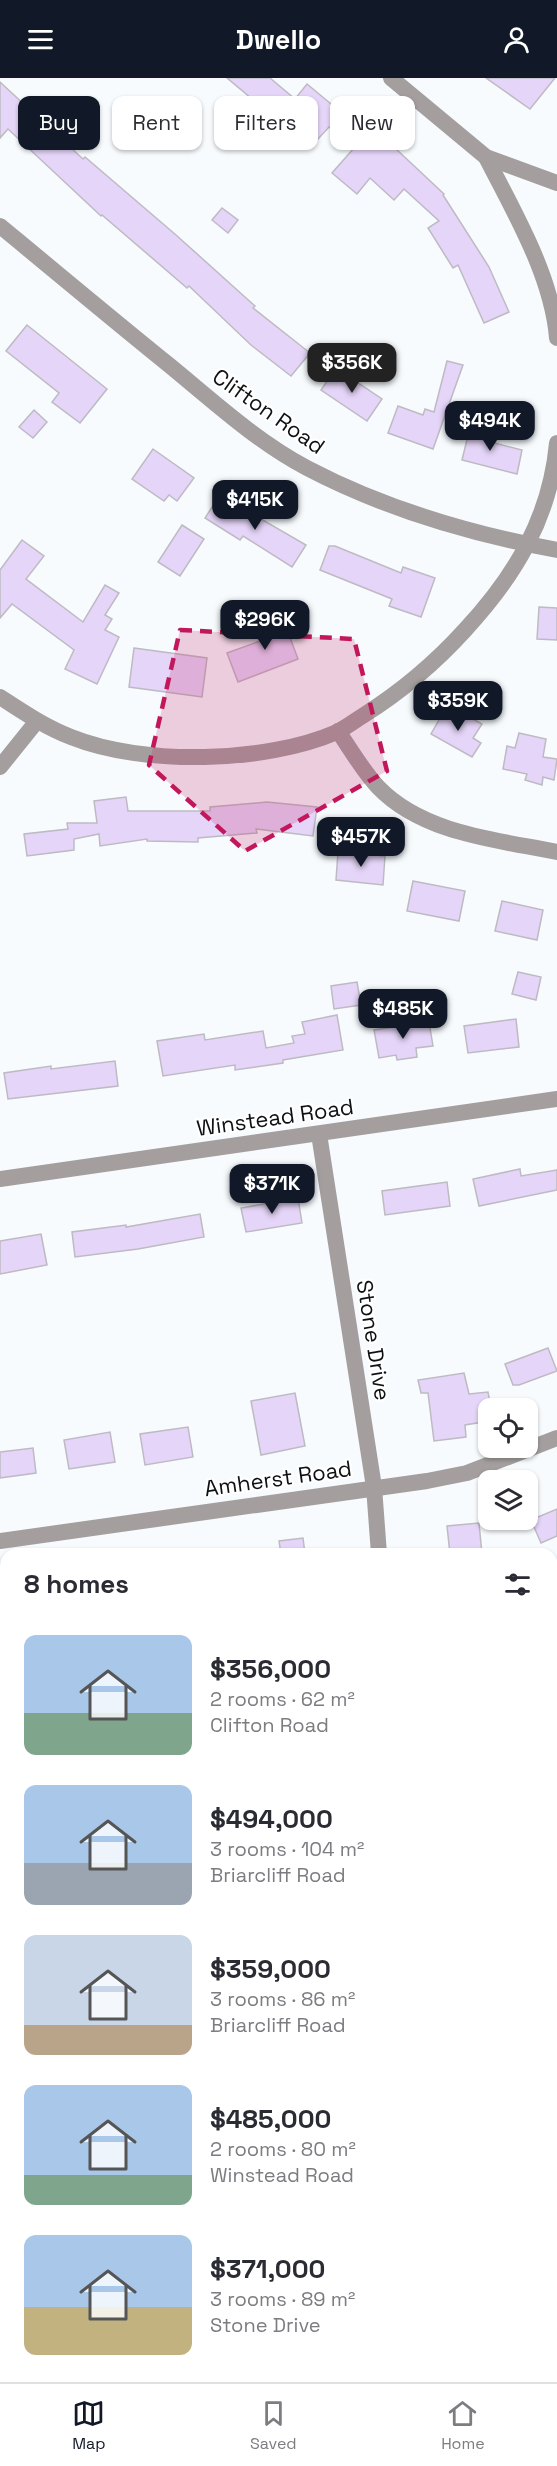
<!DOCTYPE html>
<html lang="en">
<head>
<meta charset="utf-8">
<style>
	body { margin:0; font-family:"Space Grotesk",sans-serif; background:#f7f7f7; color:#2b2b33; height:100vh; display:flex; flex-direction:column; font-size:22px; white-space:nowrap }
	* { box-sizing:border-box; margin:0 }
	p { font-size:20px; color:#7c7c81 }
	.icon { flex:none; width:33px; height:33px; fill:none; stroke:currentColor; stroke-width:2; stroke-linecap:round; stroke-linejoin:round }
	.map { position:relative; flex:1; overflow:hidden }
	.side { position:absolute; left:0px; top:1470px; width:558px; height:834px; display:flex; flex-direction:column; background:#fff; border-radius:18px 18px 0 0; box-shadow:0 2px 4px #0004 }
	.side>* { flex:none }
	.guide { position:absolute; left:18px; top:18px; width:522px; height:54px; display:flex; gap:12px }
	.fabs { position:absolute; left:478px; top:1320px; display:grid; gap:12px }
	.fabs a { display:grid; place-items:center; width:60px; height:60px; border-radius:12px; background:#fff; box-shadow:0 2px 4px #0004; font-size:30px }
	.price { position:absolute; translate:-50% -51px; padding:0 14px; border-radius:12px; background:#111827; color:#fff; font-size:20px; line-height:39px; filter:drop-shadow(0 2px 3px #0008) }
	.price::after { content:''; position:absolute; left:50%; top:36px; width:18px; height:14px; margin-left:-9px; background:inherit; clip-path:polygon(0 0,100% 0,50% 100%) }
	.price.current { background:#222; color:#fff }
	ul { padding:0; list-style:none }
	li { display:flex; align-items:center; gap:18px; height:150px; padding:0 24px }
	li span { display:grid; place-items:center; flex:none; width:168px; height:120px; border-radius:12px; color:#555 }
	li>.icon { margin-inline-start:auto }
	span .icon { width:72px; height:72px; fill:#fffc; stroke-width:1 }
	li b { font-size:26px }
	h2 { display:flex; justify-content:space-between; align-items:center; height:72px; padding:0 24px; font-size:26px }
	.pill { padding:0 21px; border-radius:12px; background:#fff; box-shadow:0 2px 4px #0004; font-size:21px; line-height:54px }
	.pill.current { background:#111827; color:#fff }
	header { display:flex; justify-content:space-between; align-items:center; height:78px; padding:0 24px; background:#111827; color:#fff; font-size:27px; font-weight:700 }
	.menu { display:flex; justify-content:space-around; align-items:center; height:84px; border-top:2px solid #e1e1e2; background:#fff; font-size:16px; color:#7c7c81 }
	.menu a { display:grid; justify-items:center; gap:3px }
	.menu .current { color:#111827 }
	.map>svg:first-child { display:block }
</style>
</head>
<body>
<header><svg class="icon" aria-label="menu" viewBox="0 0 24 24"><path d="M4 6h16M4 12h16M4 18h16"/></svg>Dwello<svg class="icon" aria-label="person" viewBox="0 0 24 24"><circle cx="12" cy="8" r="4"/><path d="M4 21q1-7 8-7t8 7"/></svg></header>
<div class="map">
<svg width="557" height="2304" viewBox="0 0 557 2304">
	<rect width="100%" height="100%" fill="#f7fbfe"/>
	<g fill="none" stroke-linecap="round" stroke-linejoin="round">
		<g stroke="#9ef1fd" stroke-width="5">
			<polyline points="0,1821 6,1818"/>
			<polyline points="552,1891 557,1891"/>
		</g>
	</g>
	<g fill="#e5d5f8" stroke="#bebac3" stroke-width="1.5">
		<polygon points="227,0 270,0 295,21 307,6 354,45 363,34 400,65 395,70 444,116 443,117 489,189 509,234 484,245 458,187 453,190 428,150 439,143 404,111 394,122 370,100 357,116 332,95 354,70 329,49 318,61 279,27 246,68 231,56 257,25"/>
		<polygon points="486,0 555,0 530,31"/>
		<polygon points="0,4 83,81 85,79 176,157 255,228 253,230 310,275 291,298 251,267 189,208 187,210 102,137 101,138 8,51 0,60"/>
		<polygon points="222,130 238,142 228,155 212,142"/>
		<polygon points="27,247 107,311 80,345 52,324 59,315 6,273"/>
		<polygon points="447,283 463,287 433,371 388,355 398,328 423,337 425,331 434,334"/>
		<polygon points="336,290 382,321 367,343 321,312"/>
		<polygon points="34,332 47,344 33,360 19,349"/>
		<polygon points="471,345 486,349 483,362 522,372 517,396 462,382"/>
		<polygon points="153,371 194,400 177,423 169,417 164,423 132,401"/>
		<polygon points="220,417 306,467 292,489 243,458 240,462 205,440"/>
		<polygon points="182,447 204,461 180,498 158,484"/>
		<polygon points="22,462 44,478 26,501 83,544 105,507 119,515 105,537 112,541 105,552 119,559 97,606 65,591 74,572 12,526 0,540 0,492"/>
		<polygon points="329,468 335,468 401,495 403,489 435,500 421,539 389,528 392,521 320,492"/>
		<polygon points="539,529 557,530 557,562 537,561"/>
		<polygon points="270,536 292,542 288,554 298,581 238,604 227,575 263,562"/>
		<polygon points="134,570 207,580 202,619 129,609"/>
		<polygon points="444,633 456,640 458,636 464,636 482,646 473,660 481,665 472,679 431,656"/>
		<polygon points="519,655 546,661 543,679 557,681 554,702 543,699 542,707 525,702 527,696 503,691 507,668 515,670"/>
		<polygon points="126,719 128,733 210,733 210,729 267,724 317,729 313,758 256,751 257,755 198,760 198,764 147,763 147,761 100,768 99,756 74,761 74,772 27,778 24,756 68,751 67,745 97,745 94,723"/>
		<polygon points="338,774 385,778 383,807 336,802"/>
		<polygon points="413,803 465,813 459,843 407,833"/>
		<polygon points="502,823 543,832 537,862 495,853"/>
		<polygon points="518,894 541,899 536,922 512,916"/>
		<polygon points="357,904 361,927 334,931 331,908"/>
		<polygon points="337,937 343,972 283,982 283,985 235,992 235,987 163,998 157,963 204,956 205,962 263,953 266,970 294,965 292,958 305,956 302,944"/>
		<polygon points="516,941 519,969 468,975 464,948"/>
		<polygon points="429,944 433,968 416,970 417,979 397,982 396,977 379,980 374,952"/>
		<polygon points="115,983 118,1008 8,1021 4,995 51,988 51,991"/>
		<polygon points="520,1091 521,1098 557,1092 557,1112 479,1128 473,1101"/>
		<polygon points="447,1104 450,1128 385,1137 382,1113"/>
		<polygon points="298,1120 302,1145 246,1154 241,1130"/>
		<polygon points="200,1136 204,1159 138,1171 75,1179 72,1154 126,1147 126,1149"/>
		<polygon points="41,1156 47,1187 0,1196 0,1163"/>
		<polygon points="548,1270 557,1293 519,1307 513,1307 505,1286"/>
		<polygon points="464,1295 469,1316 488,1314 491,1330 489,1330 489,1343 465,1347 466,1359 434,1363 428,1315 421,1315 418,1302"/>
		<polygon points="295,1315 305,1368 261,1377 251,1323"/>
		<polygon points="188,1349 193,1379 145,1387 140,1356"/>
		<polygon points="110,1354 115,1384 69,1391 64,1362"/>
		<polygon points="33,1370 36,1395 0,1400 0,1374"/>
		<polygon points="557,1431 557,1458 541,1465 531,1442"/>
		<polygon points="479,1445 482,1476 450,1476 447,1448"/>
		<polygon points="303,1460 305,1476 281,1476 279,1463"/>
	</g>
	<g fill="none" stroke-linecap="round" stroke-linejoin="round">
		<g stroke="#a49f9e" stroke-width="16">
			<polyline points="391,0 486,79 557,105"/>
			<path d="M 486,79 C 514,134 552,198 557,260"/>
			<path d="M 0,148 C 56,194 112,241 169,287 C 213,323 256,363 307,390 C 385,431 471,456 557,472"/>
			<path d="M 0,619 C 23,634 45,649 71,659 C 143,688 266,685 337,654 C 347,649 356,642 364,637 C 402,613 435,585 465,552 C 515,498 550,440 557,365"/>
			<path d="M 338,653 C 351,672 363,693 378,709 C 423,756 498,762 557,774"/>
			<polyline points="0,689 37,643"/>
			<polyline points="319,1056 374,1409 379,1476"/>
			<polyline points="0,1463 427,1403 467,1395 557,1360"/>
			<polyline points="552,1832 557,1834"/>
			<polyline points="0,2051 6,2052"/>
		</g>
		<polyline stroke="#a49f9e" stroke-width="16" points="0,1101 557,1021"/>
		<g stroke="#76797c" stroke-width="4.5" stroke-dasharray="12 6" stroke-linecap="butt">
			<polyline points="0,2274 6,2275"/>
			<polyline points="104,2298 130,2304"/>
		</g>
	</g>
	<path fill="#c2185b" fill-opacity="0.2" stroke="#c2185b" stroke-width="4.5" stroke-dasharray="12 8" stroke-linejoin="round" d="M 180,552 L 354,561 L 387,693 L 245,773 L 149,687 Z"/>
	<g text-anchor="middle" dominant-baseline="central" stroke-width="4.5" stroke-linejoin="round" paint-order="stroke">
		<g font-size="22" fill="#0e1113" stroke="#fff">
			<text transform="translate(269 333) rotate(35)">Clifton Road</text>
			<text transform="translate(275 1039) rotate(-8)">Winstead Road</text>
			<text transform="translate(374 1262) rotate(81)">Stone Drive</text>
			<text transform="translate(278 1400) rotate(-8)">Amherst Road</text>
		</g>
	</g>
</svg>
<div class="fabs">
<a><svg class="icon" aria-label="locate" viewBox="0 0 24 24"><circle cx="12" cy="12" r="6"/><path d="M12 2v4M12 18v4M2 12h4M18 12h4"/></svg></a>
<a><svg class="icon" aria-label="layers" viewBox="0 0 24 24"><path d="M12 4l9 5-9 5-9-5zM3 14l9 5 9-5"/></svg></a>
</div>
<b class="price current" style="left:352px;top:316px">$356K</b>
<b class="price" style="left:490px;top:374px">$494K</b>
<b class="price" style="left:255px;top:453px">$415K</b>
<b class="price" style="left:265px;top:573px">$296K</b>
<b class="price" style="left:458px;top:654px">$359K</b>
<b class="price" style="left:361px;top:790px">$457K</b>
<b class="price" style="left:403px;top:962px">$485K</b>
<b class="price" style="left:272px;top:1137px">$371K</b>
<div class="guide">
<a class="pill current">Buy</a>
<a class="pill">Rent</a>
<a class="pill">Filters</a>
<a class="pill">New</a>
</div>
<section class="side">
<h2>8 homes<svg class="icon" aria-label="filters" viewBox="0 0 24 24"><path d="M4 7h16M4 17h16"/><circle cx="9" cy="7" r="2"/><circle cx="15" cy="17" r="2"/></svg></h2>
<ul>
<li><span style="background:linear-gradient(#a9c7e8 65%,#7fa58c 0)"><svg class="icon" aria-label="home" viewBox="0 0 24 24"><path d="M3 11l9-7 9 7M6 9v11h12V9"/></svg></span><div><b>$356,000</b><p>2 rooms · 62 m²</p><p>Clifton Road</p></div></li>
<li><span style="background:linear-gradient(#a9c7e8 65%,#9aa5b1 0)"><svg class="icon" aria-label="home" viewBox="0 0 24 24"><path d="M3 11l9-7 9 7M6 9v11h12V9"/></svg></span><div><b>$494,000</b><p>3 rooms · 104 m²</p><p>Briarcliff Road</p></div></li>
<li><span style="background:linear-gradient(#c9d6e8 75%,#b9a48a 0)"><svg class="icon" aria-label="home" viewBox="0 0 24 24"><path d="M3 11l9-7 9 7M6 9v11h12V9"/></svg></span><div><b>$359,000</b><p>3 rooms · 86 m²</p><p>Briarcliff Road</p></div></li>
<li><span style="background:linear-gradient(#a9c7e8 75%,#7fa58c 0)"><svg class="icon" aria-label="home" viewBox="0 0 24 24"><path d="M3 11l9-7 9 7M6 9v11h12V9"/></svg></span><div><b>$485,000</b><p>2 rooms · 80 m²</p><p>Winstead Road</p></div></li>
<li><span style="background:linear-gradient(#a9c7e8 60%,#c2b280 0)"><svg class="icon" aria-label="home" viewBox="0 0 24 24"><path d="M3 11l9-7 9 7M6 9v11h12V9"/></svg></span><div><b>$371,000</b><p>3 rooms · 89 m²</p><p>Stone Drive</p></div></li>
</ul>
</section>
</div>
<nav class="menu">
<a class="current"><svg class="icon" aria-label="map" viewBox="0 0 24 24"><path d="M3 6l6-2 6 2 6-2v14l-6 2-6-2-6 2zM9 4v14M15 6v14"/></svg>Map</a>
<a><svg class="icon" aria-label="saved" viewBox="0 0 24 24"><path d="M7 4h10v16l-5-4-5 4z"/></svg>Saved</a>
<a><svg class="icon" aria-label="home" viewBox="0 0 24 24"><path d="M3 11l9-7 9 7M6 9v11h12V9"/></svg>Home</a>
</nav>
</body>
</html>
